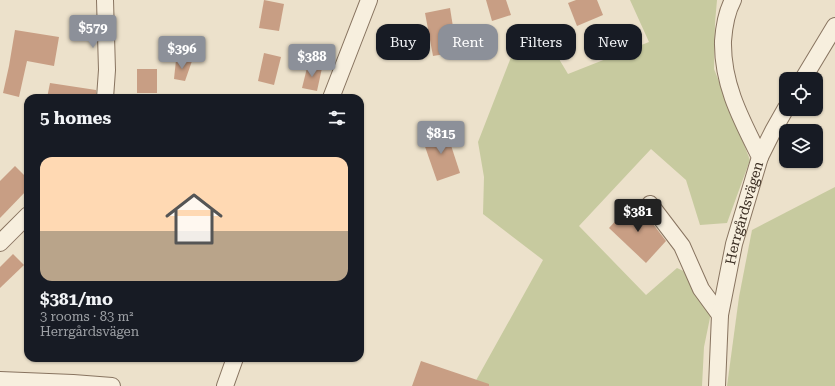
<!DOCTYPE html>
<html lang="en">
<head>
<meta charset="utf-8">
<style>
	body { margin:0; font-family:"Roboto Serif",serif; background:#20242c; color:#f1f3f6; height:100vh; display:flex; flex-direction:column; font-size:15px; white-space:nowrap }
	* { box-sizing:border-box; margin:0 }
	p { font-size:13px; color:#9ea1a6 }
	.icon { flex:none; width:22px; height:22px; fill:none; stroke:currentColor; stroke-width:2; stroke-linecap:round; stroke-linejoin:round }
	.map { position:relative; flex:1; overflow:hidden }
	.details { position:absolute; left:24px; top:94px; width:340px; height:268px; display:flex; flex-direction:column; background:#171b24; border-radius:12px; box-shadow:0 1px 3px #0004 }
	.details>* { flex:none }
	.guide { position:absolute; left:376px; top:24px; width:380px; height:36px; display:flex; gap:8px }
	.buttons { position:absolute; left:779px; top:72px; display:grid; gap:8px }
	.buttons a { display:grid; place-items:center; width:44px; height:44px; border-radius:8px; background:#171b24; box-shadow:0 1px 3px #0004; font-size:20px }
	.price { position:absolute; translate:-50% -34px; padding:0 9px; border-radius:4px; background:#8c9099; color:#fff; font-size:13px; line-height:26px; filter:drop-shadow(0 1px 2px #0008) }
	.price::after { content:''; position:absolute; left:50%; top:24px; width:12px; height:9px; margin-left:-6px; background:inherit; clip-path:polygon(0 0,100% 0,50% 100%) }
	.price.active { background:#222; color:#fff }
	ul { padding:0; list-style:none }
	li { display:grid; align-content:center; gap:8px; height:212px; padding:0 16px }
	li+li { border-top:1px solid #363941 }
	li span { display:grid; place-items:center; height:124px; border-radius:12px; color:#555 }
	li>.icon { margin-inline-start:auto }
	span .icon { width:72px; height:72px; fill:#fffc; stroke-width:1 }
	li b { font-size:17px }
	h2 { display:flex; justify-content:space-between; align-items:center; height:48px; padding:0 16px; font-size:17px }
	.pill { padding:0 14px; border-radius:12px; background:#171b24; box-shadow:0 1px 3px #0004; font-size:14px; line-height:36px }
	.pill.active { background:#8c9099; color:#fff }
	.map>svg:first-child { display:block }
</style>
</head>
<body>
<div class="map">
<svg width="835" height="386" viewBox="0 0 835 386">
	<rect width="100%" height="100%" fill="#ece1cb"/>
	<g fill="#c7ca9f">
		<polygon points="630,0 717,0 715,23 714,69 733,116 750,160 727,223 700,225 686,180 651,149 579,226 646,295 677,268 707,282 712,308 704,347 702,386 474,386 474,384 543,260 483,214 484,177 478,142 515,47 544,34 568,74 649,42"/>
		<polygon points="835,187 835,386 727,386 739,297 752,230"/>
	</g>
	<g fill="#c89e84">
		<polygon points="264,0 284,4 279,31 259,28"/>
		<polygon points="486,0 506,0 511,15 492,21"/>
		<polygon points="576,0 597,0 603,15 577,26 568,3"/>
		<polygon points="450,8 457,52 433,56 425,13"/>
		<polygon points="15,30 59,37 54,66 27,61 19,97 3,93 9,66"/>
		<polygon points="264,53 281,57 274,85 258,81"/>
		<polygon points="176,60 192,61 185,81 174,79"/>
		<polygon points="308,64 322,68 317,91 302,88"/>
		<rect x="137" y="69" width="20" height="24"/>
		<polygon points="50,83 96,90 96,98 47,98"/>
		<polygon points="446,130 460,173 437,181 422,138"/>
		<polygon points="15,166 28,179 28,189 0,218 0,181"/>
		<polygon points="631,204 653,224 666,241 646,263 609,228"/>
		<polygon points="13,254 24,265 0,288 0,267"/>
		<polygon points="421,361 489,384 489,386 412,386"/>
	</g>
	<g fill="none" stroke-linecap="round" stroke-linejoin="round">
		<g stroke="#887460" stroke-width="18">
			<g id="minor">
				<polyline points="105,0 107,70 105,98"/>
				<polyline points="803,79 835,26"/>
				<polyline points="331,98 369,0"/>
				<polyline points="760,157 773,131 786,108"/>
				<polyline points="650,204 682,246 701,289 720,315"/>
				<polyline points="0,243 28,215"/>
				<polyline points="0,380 73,383 112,386"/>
				<polyline points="225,386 235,358"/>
				<path id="s1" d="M 717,386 L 720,315 L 734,244 L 760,157 C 741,119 722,84 723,41 C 724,27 726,13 733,0"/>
			</g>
		</g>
		<use href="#minor" stroke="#f7efde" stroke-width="16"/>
	</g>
	<g text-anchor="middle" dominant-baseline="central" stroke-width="3" stroke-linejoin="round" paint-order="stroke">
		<g font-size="14" fill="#3a2d22" stroke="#f4ecda">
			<text stroke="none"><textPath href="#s1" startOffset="176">Herrgårdsvägen</textPath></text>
		</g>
	</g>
</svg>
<div class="buttons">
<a><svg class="icon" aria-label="locate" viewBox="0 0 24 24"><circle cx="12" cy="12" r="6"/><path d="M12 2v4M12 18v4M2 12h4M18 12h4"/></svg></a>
<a><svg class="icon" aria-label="layers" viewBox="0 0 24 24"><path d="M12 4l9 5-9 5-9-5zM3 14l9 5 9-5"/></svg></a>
</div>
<b class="price" style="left:93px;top:49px">$579</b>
<b class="price" style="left:182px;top:70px">$396</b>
<b class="price" style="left:312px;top:78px">$388</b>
<b class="price" style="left:441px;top:155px">$815</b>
<b class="price active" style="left:638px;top:233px">$381</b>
<div class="guide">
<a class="pill">Buy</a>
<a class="pill active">Rent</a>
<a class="pill">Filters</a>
<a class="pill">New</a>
</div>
<section class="details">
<h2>5 homes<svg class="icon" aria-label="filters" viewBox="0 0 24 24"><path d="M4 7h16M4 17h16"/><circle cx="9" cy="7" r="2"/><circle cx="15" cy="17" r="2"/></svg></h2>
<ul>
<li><span style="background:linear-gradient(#ffd9b3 60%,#b9a48a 0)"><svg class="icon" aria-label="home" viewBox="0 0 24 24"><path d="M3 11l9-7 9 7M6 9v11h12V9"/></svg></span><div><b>$381/mo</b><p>3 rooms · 83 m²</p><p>Herrgårdsvägen</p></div></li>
</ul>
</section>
</div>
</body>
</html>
